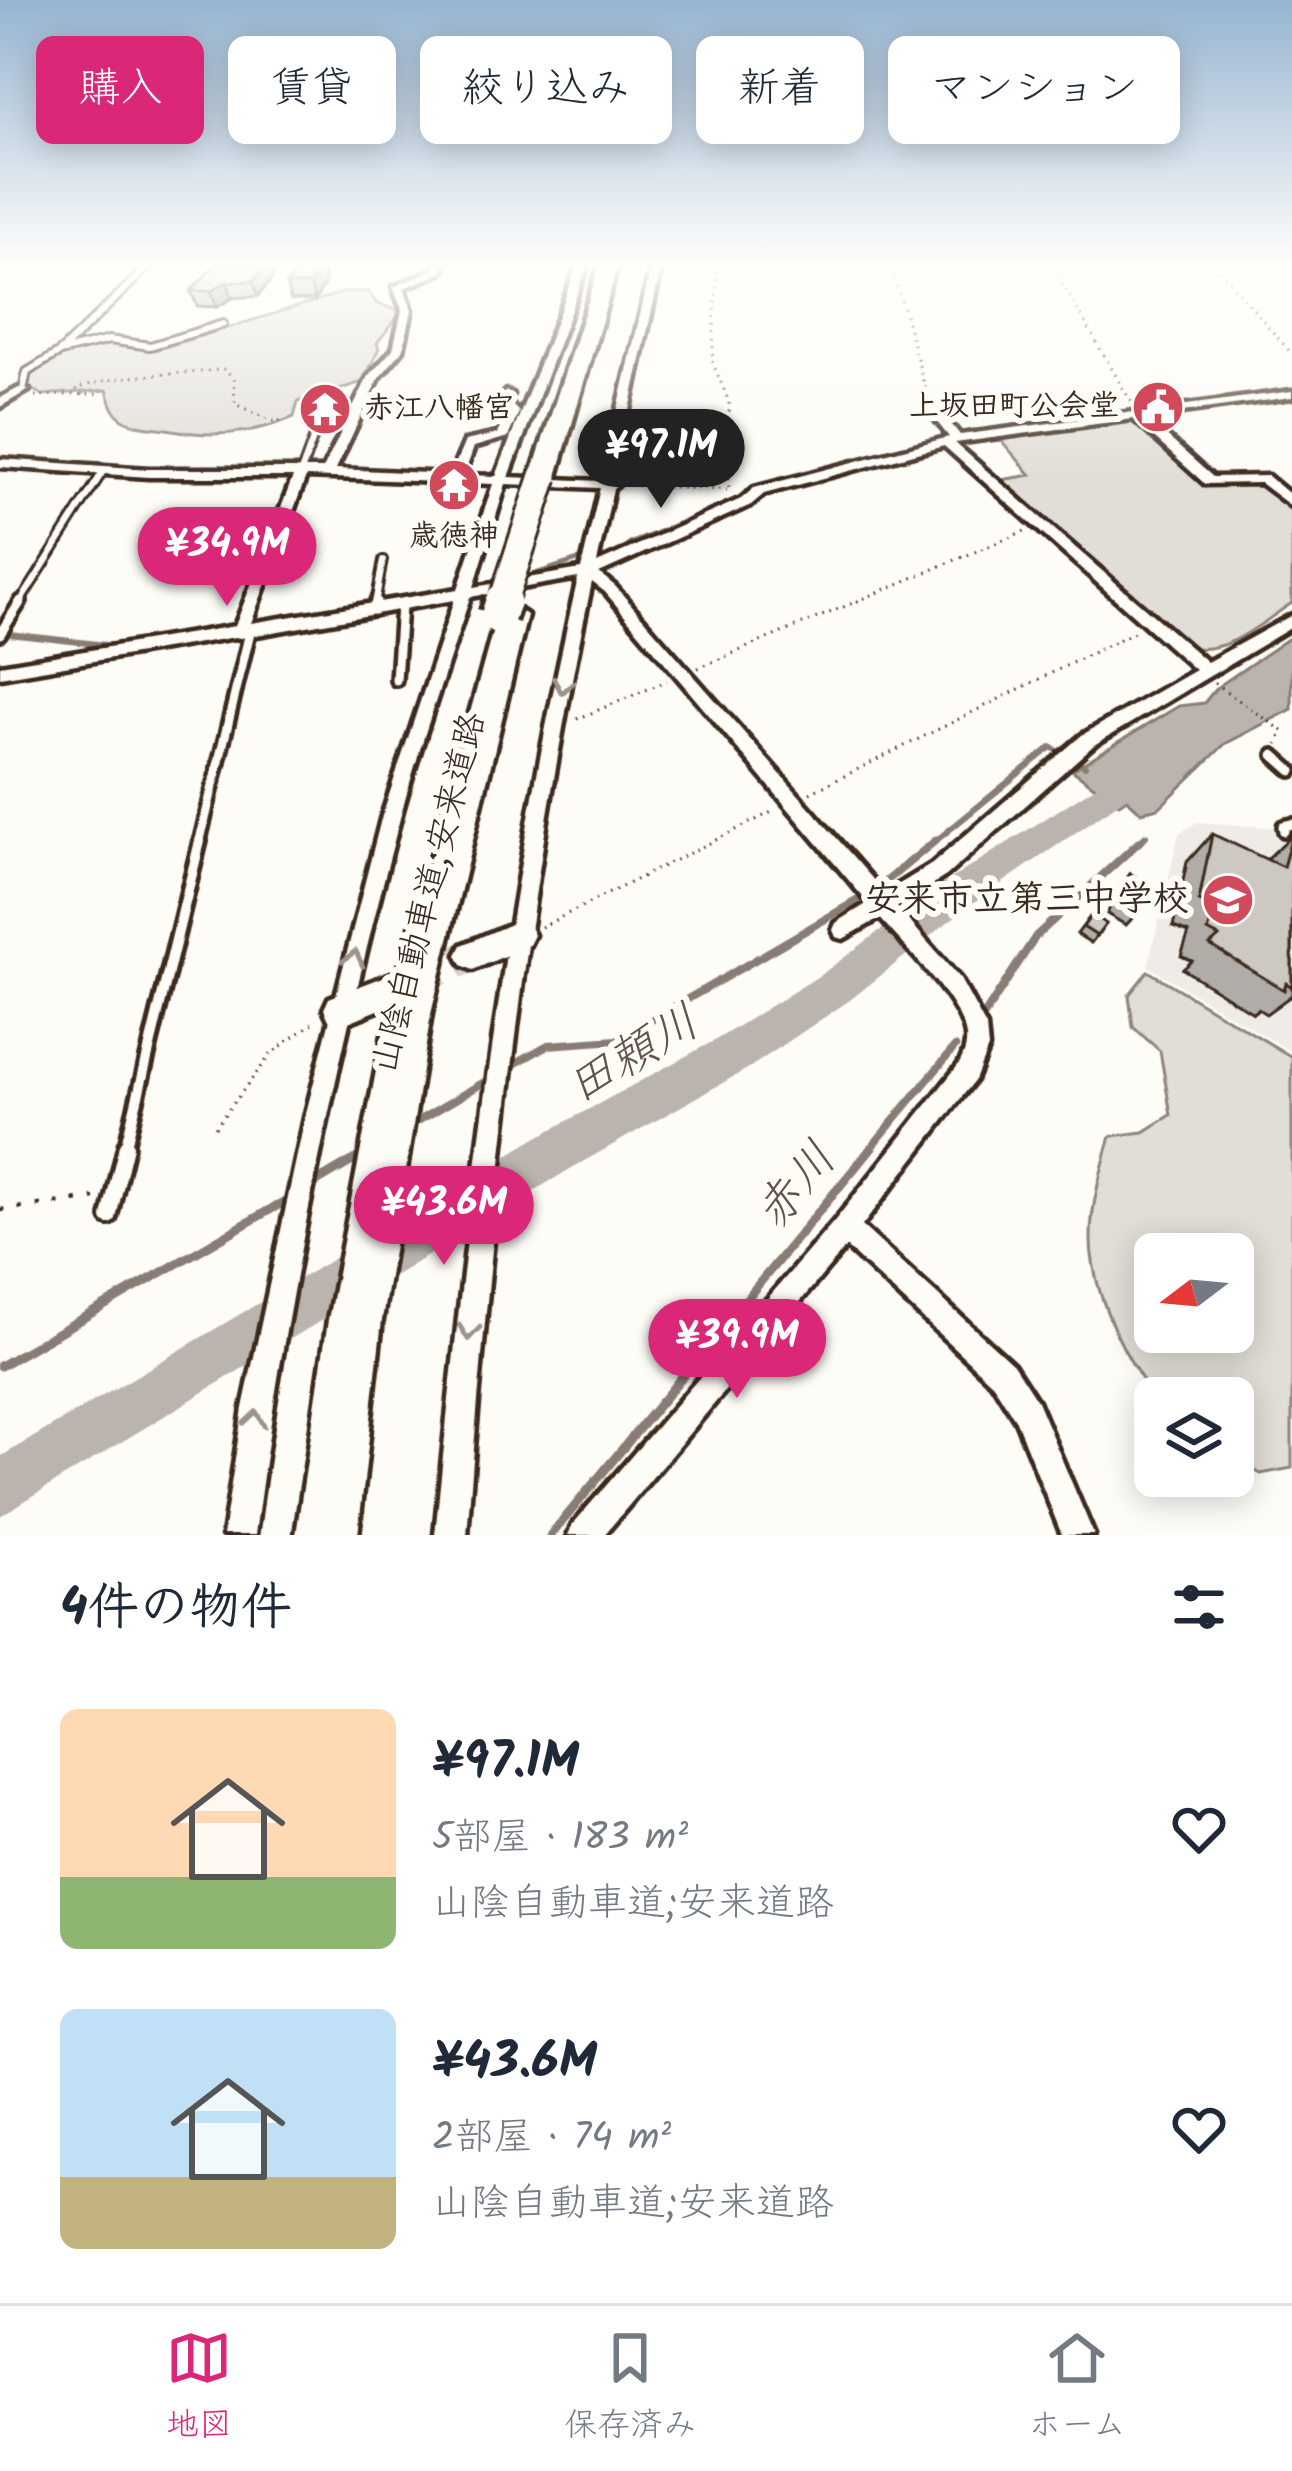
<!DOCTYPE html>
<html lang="ja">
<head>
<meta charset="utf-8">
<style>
	body { margin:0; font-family:Kalam,"Klee One",sans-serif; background:#f2f2f3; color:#1f2937; height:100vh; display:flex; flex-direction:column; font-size:45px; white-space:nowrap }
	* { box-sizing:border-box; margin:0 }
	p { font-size:39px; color:#747a83 }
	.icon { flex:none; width:66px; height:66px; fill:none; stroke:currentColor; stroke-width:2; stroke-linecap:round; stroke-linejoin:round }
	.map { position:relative; height:1535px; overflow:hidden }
	.sheet { display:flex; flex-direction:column; background:#fff; flex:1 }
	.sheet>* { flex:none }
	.hud { position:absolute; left:36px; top:36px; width:1221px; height:108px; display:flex; gap:24px }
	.needle { width:78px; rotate:254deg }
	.tools { position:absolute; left:1134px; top:1233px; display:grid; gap:24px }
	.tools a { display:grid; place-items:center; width:120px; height:120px; border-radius:18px; background:#fff; box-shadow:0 6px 30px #0003; font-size:60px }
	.price { position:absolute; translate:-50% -102px; padding:0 27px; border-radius:42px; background:#db2777; color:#fff; font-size:39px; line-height:78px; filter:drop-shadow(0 3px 6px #0008) }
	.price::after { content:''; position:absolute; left:50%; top:72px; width:36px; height:27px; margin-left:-18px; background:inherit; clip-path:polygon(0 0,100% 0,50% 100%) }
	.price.selected { background:#222; color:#fff }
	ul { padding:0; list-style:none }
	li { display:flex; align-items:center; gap:36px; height:300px; padding:0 60px }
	li span { display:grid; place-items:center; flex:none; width:336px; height:240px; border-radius:18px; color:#555 }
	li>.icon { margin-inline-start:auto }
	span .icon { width:144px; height:144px; fill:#fffc; stroke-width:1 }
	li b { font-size:51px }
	h2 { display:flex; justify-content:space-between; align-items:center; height:144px; padding:0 60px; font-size:51px }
	.chip { padding:0 42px; border-radius:18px; background:#fff; box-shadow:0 6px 30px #0003; font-size:42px; line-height:108px }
	.chip.selected { background:#db2777; color:#fff }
	.menu { display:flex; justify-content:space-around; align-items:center; height:168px; border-top:3px solid #e0e1e3; background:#fff; font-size:33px; color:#747a83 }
	.menu a { display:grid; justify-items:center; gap:6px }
	.menu .selected { color:#db2777 }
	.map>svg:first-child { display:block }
</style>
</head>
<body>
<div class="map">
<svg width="1292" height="1535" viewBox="0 0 1292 1535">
	<rect width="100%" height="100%" fill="#fdfcf7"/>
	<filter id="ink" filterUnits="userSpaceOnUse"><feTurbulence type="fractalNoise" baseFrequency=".00833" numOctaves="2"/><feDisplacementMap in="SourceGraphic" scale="24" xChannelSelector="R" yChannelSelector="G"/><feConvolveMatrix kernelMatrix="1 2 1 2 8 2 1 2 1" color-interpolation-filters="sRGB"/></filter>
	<g filter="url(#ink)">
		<polygon fill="#efece7" points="1197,822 1292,829 1292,1052 1148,966 1179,833"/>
		<g fill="#e1ded7" stroke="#8e847a" stroke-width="3" fill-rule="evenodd">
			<path d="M 345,292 L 369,292 L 377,304 L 402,311 L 377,343 L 379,349 L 363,382 L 298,402 L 294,417 C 253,434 215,438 173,430 C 155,426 132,429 118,415 C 111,408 110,399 107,390 L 43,395 L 28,388 L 31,371 L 53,356 L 105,343 L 155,350 Z"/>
			<path d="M 1139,421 L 1209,483 L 1257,481 L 1292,507 L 1292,603 C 1262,622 1227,656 1189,647 L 995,481 L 1031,475 L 999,438 Z"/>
			<path d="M 1148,971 L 1292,1057 L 1292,1468 L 1261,1474 L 1233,1459 L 1233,1398 L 1155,1398 C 1126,1360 1098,1304 1092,1255 C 1087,1216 1101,1172 1111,1136 L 1144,1132 L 1171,1115 L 1160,1051 L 1133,1027 L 1129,995 ZM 1155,1254 L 1233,1254 L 1233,1332 L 1155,1332 Z"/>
		</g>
		<polygon fill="#bbb4ad" stroke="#887d74" stroke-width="3" points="1292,636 1292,709 1225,744 1159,808 1141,812 1127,799 1119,804 1072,770 1179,706 1204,703 1216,688"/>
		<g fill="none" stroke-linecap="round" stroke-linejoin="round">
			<g stroke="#887d74" stroke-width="4.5">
				<polyline points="629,544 745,496"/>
				<polyline points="519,579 578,560"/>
			</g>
			<g stroke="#887d74" stroke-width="6">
				<polyline points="0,633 124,647"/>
				<polyline points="932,844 1051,747 1085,766"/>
				<polyline points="1137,844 1146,836"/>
			</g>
			<g stroke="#887d74" stroke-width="8">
				<polyline points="883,884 935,841"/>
				<polyline points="983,1017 1036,936 1140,841"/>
				<polyline points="509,1067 548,1045 617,1040 858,900"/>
				<polyline points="411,1125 493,1077"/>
				<polyline points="870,1149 955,1047"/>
			</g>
			<g stroke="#887d74" stroke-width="9">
				<polyline points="308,1187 364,1154"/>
				<polyline points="0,1366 292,1197"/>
				<polyline points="551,1535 873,1146"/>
			</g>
			<polygon fill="#bbb4ad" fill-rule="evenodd" points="1140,758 1152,762 1157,771 1152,780 963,910 850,1000 749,1068 570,1169 0,1516 0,1457 538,1137 719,1038 822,974 937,888"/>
			<polyline stroke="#d6d2cc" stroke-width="33" stroke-dasharray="33 16" stroke-linecap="butt" points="410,981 473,955"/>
			<g stroke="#3b2a1e" stroke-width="12">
				<g id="lane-far3">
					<polyline points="60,352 109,340 150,346 223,324"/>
					<polyline points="23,390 27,372 60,352 151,264"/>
					<polyline points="301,472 320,420"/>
					<polyline points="19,604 104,470"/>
					<polyline points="375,604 383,560"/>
				</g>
			</g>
			<g stroke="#3b2a1e" stroke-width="18">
				<g id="lane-far2">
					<polyline points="374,610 376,601"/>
					<polyline points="0,634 21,601"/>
					<polyline points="396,680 401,606"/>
					<polyline points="1274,755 1292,771"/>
					<polyline points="1284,831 1283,826 1292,824"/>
					<polyline points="199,844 250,632"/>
				</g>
			</g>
			<g stroke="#3b2a1e" stroke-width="20">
				<polyline id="lane-far1" points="125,1149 200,841"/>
			</g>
			<g stroke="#3b2a1e" stroke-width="22">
				<polyline id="lane" points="109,1217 126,1146"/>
			</g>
			<g stroke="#3b2a1e" stroke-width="9">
				<g id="street">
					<path d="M 436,264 L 446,264 L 441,273 L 404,288 L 412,310 L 403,350 L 379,378 L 336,469 L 451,474 L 465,441 L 497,434 L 507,413 L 495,401 L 506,391 L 512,394 L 507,400 L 519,412 L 508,437 L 474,447 L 464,475 L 496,476 L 578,264 L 588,264 L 509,477 L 601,481 L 652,264 L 662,264 L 614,482 L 618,485 L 613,489 L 597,563 L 741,499 L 754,488 L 949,437 L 925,407 L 931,403 L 935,404 L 960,435 L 1292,391 L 1292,397 L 1145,417 L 1213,477 L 1268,476 L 1292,496 L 1292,507 L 1260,483 L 1205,484 L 1133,419 L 955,443 L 1207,662 L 1292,615 L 1292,627 L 1094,745 L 946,876 L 897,907 L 960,979 L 986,1027 L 988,1048 L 975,1080 L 862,1226 L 1013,1364 L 1037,1401 L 1094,1535 L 1062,1535 L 1016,1421 L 993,1384 L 846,1247 L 604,1535 L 568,1535 L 573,1524 L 836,1219 L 959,1064 C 964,1055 967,1047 966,1036 C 962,1003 902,944 880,918 L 843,939 L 836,937 L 833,930 L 836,923 L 868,903 L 605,592 L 592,582 C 524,896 492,1216 467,1535 L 435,1535 C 467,1214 505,893 578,578 L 470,597 C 446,672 419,746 399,822 C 337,1056 286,1295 255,1535 L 223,1535 L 243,1408 L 306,1113 L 381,819 L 454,600 L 240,638 L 235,637 L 0,677 L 0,665 L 235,626 L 293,477 L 149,477 L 0,467 L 0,459 L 149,469 L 323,469 L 368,377 L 393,349 L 402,310 L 393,287 L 434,269 ZM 944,446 L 1195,670 L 1082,735 L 932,864 L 885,893 L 615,586 L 599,573 L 751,505 L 764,494 ZM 306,477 L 493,484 L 458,589 L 251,623 ZM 506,484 L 600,488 L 581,569 L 474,587 Z"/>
					<polygon points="19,388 29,390 0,407 0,398"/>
				</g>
			</g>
			<g stroke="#3b2a1e" stroke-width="9">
				<g id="secondary">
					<polygon points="518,921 529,925 534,935 529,945 473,970 462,965 457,955 462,945"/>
					<polygon points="391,974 403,978 407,989 403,1000 341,1025 329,1020 324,1009 329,998"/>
				</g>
			</g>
			<g stroke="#3b2a1e" stroke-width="9">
				<g id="highway">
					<polygon points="600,264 618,264 557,476 544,484 535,482 531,476"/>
					<polygon points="512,605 527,615 431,1014 382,1320 358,1535 296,1535 328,1320 387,1014 497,615"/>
				</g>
			</g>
			<g stroke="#3b2a1e" stroke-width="3" stroke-dasharray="1.5 6" stroke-linecap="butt">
				<polyline points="718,264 712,361 729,402 729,490"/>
				<polyline points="891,264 927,395"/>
				<polyline points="1051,264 1133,405"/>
				<polyline points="1214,264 1292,354"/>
				<path d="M 83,395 L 76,389 C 124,371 174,377 224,369 L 234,378 L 235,404 L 277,423 L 283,418"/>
				<polyline points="35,396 97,394"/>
				<polyline points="629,485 727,490"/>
				<polyline points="698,668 1027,530"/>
				<polyline points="1214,683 1283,731 1277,744"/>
				<polyline points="577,719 667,681"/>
				<polyline points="810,793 1134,632"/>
				<polyline points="541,927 774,811"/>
				<polyline points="215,1127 272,1053 317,1020"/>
			</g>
			<polyline stroke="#3b2a1e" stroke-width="4.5" stroke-dasharray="4.5 14" stroke-linecap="butt" points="0,1210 95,1198"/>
			<use href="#lane-far3" stroke="#fdfcf7" stroke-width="6"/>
			<use href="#lane-far2" stroke="#fdfcf7" stroke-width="9"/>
			<use href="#lane-far1" stroke="#fdfcf7" stroke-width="10"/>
			<use href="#lane" stroke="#fdfcf7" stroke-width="14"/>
			<use href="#street" fill="#fdfcf7" fill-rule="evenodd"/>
			<use href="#secondary" fill="#fdfcf7" fill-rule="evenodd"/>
			<use href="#highway" fill="#fdfcf7" fill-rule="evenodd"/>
			<g stroke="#3b2a1e" stroke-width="33" stroke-linecap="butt">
				<polyline id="highway-bridge-far1" points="502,604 544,476"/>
			</g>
			<g stroke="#3b2a1e" stroke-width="44" stroke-linecap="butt">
				<polyline id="highway-bridge" points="498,616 503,601"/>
			</g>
			<use href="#highway-bridge-far1" stroke="#fdfcf7" stroke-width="27"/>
			<use href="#highway-bridge" stroke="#fdfcf7" stroke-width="34"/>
		</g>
		<g fill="#b0aca7" stroke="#3b2a1e" stroke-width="3">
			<polygon points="216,264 273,278 258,296 232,298 217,307 197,306 191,291"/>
			<polygon points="322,266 326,281 315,300 291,300 286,285"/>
			<polygon points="1212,834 1266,860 1292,835 1292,995 1266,1014 1258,1009 1253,1013 1183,969 1192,961 1181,956 1189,933 1173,927 1187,862"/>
			<polygon points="1130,874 1140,910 1126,925 1107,914 1118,889"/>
			<polygon points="1092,914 1106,924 1091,943 1077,934"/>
		</g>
		<g fill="#908c88" stroke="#3b2a1e" stroke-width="3">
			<polygon points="267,264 273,278 258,296 253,281"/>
			<polygon points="322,266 326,281 315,300 310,285"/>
			<polygon points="227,282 232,298 217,307 211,291"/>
		</g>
		<g fill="#cdc8c2" stroke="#3b2a1e" stroke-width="3">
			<polygon points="216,264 267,264 253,281 227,282 211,291 191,291"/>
			<polygon points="302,266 322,266 310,285 286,285"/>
			<polygon points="1212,834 1283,867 1292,835 1292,987 1286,983 1284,990 1210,945 1219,937 1208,931 1216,908 1199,901"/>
			<polygon points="1130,874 1151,884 1140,910 1119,899"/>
			<polygon points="1092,914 1106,924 1097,936 1083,927"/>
		</g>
		<defs><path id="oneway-chevron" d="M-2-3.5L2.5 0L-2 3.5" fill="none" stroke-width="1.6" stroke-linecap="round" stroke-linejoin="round" transform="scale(3)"/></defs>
		<g stroke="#9c938a">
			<use href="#oneway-chevron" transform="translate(563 686) rotate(100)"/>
			<use href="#oneway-chevron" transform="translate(354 958) rotate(-76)"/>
			<use href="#oneway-chevron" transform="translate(469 1332) rotate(96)"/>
			<use href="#oneway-chevron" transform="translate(255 1419) rotate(-81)"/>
		</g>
	</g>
	<linearGradient id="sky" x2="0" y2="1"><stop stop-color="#96b4d0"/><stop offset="0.55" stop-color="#fefefb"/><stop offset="1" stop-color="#fefefb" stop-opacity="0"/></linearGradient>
	<rect width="1292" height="479" fill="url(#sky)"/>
	<defs>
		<g id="civic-disc" transform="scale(2.7)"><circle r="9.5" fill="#d1495b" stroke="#fdfcf7"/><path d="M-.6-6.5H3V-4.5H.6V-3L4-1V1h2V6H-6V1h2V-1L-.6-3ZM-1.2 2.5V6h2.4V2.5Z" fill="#fff"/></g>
		<g id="temple-disc" transform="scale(2.7)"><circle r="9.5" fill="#d1495b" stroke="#fdfcf7"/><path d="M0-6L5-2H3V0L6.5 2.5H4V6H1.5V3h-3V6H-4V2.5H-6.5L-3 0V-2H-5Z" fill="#fff"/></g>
		<g id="school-disc" transform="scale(2.7)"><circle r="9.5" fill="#d1495b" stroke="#fdfcf7"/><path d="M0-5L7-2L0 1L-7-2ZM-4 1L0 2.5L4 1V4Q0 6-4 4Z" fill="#fff"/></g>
	</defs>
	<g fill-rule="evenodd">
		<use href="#civic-disc" x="1158" y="407"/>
		<use href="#temple-disc" x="325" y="409"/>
		<use href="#temple-disc" x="454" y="485"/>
		<use href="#school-disc" x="1228" y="900"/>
	</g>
	<g text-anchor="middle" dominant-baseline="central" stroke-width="12" stroke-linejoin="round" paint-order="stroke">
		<g font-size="30" font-weight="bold" fill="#3b2a1e" stroke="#fdfcf7" text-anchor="end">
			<text x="1119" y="407">上坂田町公会堂</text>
			<text x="364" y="409" text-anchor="start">赤江八幡宮</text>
			<text x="454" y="537" text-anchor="middle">歳徳神</text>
		</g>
		<g font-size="36" fill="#3b2a1e" stroke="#fdfcf7">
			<text transform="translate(430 893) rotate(-76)">山陰自動車道;安来道路</text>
		</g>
		<g font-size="36" font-weight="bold" fill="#3b2a1e" stroke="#fdfcf7" text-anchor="end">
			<text x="1189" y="900">安来市立第三中学校</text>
		</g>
		<g font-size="48" font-style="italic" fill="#615349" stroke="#fdfcf7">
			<text transform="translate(634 1056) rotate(-31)">田頼川</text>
			<text transform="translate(797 1187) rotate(-50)">赤川</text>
		</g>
	</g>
</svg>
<div class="tools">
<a><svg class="needle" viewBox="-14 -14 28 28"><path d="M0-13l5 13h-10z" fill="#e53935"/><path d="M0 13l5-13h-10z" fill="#747a83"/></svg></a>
<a><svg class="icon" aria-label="layers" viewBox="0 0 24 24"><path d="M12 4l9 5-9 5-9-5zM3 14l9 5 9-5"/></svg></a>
</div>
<b class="price selected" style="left:661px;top:511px">¥97.1M</b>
<b class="price" style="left:227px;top:609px">¥34.9M</b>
<b class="price" style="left:444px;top:1268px">¥43.6M</b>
<b class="price" style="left:737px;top:1401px">¥39.9M</b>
<div class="hud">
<a class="chip selected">購入</a>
<a class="chip">賃貸</a>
<a class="chip">絞り込み</a>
<a class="chip">新着</a>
<a class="chip">マンション</a>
</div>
</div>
<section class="sheet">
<h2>4件の物件<svg class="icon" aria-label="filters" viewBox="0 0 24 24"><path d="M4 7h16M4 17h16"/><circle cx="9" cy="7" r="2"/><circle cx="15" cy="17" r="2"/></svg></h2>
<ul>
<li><span style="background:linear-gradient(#ffd9b3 70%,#8fb573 0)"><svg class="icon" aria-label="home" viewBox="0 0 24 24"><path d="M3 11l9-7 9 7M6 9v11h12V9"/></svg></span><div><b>¥97.1M</b><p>5部屋 · 183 m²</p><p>山陰自動車道;安来道路</p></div><svg class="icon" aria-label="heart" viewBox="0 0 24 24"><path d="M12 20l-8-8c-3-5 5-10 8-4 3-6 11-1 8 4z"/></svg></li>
<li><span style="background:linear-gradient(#bfe0f5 70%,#c2b280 0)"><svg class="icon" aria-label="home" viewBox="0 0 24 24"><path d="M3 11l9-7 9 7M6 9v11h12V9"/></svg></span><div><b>¥43.6M</b><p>2部屋 · 74 m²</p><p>山陰自動車道;安来道路</p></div><svg class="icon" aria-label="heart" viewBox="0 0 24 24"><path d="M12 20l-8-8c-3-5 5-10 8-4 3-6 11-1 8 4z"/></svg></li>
</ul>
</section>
<nav class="menu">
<a class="selected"><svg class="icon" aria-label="map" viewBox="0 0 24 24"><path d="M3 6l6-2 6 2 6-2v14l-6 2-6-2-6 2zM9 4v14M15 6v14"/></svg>地図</a>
<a><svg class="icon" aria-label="saved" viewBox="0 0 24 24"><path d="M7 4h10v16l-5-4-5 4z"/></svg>保存済み</a>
<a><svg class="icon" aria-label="home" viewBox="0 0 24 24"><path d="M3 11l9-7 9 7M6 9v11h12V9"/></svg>ホーム</a>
</nav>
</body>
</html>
